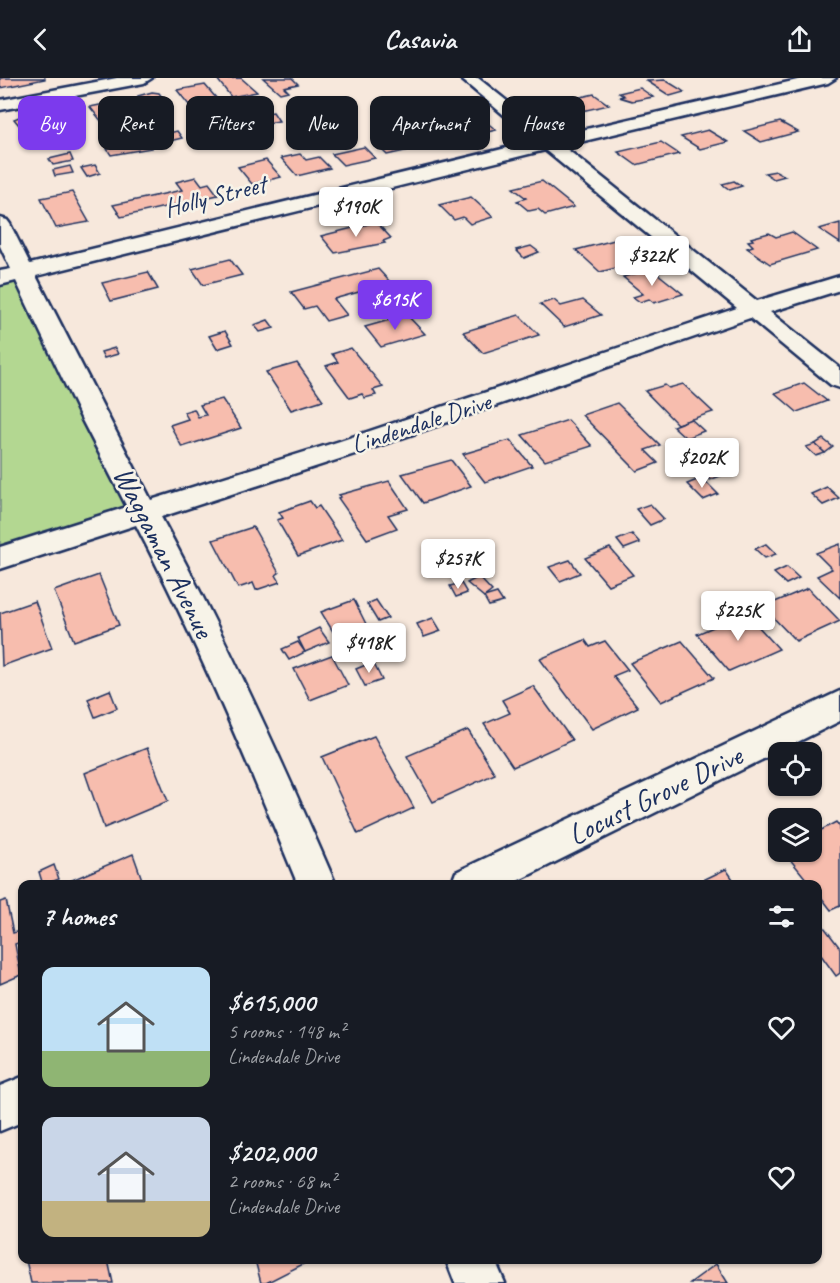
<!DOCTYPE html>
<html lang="en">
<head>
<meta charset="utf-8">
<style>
	body { margin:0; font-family:Caveat,sans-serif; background:#242831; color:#f1f3f6; height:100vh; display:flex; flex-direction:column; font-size:22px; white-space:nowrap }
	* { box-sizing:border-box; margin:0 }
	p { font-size:20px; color:#9ea1a6 }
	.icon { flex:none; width:33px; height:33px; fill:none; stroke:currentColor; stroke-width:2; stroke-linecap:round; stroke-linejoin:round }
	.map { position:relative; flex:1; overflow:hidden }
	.details { position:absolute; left:18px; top:802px; width:804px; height:384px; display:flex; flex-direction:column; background:#171b24; border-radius:12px; box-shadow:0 2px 4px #0004 }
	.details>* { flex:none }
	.top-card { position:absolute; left:18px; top:18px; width:804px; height:54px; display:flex; gap:12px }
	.tools { position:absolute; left:768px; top:664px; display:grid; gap:12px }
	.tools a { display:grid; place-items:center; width:54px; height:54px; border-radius:12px; background:#171b24; box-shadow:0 2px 4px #0004; font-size:30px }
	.price { position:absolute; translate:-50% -51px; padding:0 14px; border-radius:6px; background:#fff; color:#222; font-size:20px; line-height:39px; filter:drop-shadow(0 2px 3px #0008) }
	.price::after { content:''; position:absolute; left:50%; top:36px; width:18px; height:14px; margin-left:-9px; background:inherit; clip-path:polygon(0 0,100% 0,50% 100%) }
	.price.active { background:#7c3aed; color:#fff }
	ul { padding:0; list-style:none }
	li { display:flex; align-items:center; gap:18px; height:150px; padding:0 24px }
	li span { display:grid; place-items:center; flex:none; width:168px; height:120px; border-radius:12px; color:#555 }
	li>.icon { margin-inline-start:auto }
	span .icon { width:72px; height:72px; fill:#fffc; stroke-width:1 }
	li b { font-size:26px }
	h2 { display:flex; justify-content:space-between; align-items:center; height:72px; padding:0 24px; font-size:26px }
	.tag { padding:0 21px; border-radius:12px; background:#171b24; box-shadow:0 2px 4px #0004; font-size:21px; line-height:54px }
	.tag.active { background:#7c3aed; color:#fff }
	header { display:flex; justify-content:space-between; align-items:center; height:78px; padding:0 24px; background:#171b24; font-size:27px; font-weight:600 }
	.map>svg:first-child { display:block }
</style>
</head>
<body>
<header><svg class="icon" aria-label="back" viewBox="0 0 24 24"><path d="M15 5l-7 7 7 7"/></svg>Casavia<svg class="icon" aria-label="share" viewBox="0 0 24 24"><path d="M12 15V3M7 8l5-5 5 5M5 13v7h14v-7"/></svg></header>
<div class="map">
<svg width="840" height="1205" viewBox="0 0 840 1205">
	<rect width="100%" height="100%" fill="#f7e8dc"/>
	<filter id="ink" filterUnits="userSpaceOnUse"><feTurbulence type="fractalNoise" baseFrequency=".0167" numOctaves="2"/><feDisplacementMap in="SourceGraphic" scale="12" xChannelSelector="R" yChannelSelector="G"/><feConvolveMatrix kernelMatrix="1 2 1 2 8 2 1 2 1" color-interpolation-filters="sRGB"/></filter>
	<g filter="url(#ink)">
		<polygon fill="#b3d791" stroke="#678378" stroke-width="1.5" points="23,195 145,433 0,480 0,200"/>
		<g fill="#f7bdae" stroke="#1b2f5e" stroke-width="1.5">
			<polygon points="0,0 45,0 45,1 0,10"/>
			<polygon points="241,0 257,14 231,19 217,1"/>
			<polygon points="263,0 292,0 298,6 284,9 288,13 280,15"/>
			<polygon points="665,2 680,11 684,14 670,18 647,3"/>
			<polygon points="205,7 217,21 189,27 177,12"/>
			<polygon points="640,10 653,19 632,23 619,19 624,18 619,15"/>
			<polygon points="152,14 159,15 165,23 144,26 138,18"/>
			<polygon points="594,16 609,27 564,37 550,26"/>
			<polygon points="119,23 130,38 126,39 130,44 106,49 90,29"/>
			<polygon points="389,24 397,31 385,33 377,27"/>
			<polygon points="36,32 38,35 50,32 62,47 45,51 42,47 23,52 14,41"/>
			<polygon points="273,34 279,43 267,45 261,36"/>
			<polygon points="479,38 496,52 470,58 454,44"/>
			<polygon points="308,42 314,48 301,50 296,45"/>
			<polygon points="780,44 798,54 761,64 744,53"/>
			<polygon points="448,50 460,60 429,67 417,57"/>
			<polygon points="708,52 728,64 700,71 681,59"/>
			<polygon points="177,53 182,60 170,63 165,56"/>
			<polygon points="396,56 401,61 406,59 418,70 387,77 376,66 379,66 374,60"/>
			<polygon points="146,63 151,70 111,77 107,71"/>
			<polygon points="661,64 679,76 636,87 618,74"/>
			<polygon points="364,69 375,80 343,87 332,76"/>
			<polygon points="70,76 73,83 53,87 49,81"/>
			<polygon points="300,76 306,82 319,79 330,90 297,98 281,80"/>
			<polygon points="266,82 281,99 252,106 238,89"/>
			<polygon points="95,87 100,95 87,99 81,90"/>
			<polygon points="70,88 73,95 55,98 53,92"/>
			<polygon points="776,93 785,98 774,101 765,95"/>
			<polygon points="196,99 202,107 209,105 218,117 121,139 113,127 182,112 176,104"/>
			<polygon points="542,103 574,129 545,137 538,131 529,133 517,123 526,120 513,110"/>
			<polygon points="734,103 742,108 730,112 722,106"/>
			<polygon points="72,114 89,144 56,150 41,120"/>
			<polygon points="471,119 493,139 470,146 463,139 454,142 439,127"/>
			<polygon points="376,144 391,160 383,163 385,165 335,175 321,158"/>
			<polygon points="840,145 840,165 819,151"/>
			<polygon points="792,154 817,172 770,186 747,170 753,168 748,163 753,162 751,160 769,155 776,159"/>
			<polygon points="622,160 647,182 600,194 576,172"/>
			<polygon points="531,168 539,174 524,180 516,172"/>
			<polygon points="230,181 242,197 203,207 192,191"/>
			<polygon points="378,191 391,205 334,221 347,237 326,243 315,228 304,231 291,214"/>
			<polygon points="652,191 683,216 654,225 649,221 640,224 633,219 643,216 623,199"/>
			<polygon points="148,194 158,211 111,223 102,205"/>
			<polygon points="554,222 561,228 583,222 601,237 564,249 540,226"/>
			<polygon points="407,237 425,256 381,269 365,249"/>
			<polygon points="519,237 539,257 483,275 463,254"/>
			<polygon points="268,242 274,250 260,254 254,247"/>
			<polygon points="225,253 233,266 217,271 209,258"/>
			<polygon points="115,270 118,276 104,280 101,274"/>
			<polygon points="351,270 383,309 373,312 376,317 365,320 362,316 350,320 326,288 338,284 332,276"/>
			<polygon points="297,285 323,322 291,332 266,294"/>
			<polygon points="804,305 827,323 797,334 775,315"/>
			<polygon points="683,306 713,334 677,346 645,313 665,307 669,310"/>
			<polygon points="222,321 241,350 182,369 170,347 188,341 184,334 194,331 198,339 206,337 200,327"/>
			<polygon points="617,325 660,367 645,372 658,385 637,393 582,337"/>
			<polygon points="691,341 704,353 686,360 673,348"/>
			<polygon points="568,342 592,368 545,383 522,357"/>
			<polygon points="823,361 833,369 825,375 815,366"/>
			<polygon points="510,362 532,388 485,404 463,376"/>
			<polygon points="815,366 825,375 816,378 806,369"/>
			<polygon points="705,381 713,387 726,382 736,392 710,402 700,392 704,391 697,384"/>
			<polygon points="451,382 471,408 423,425 402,396"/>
			<polygon points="702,400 718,416 703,422 687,406"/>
			<polygon points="389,403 408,431 388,437 397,450 367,461 338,420 341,419 339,417"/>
			<polygon points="827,409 839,420 823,427 811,416"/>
			<polygon points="310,423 315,430 319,428 342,462 298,478 277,442 283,440 279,434"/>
			<polygon points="650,426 664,441 650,447 636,431"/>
			<polygon points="253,449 279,495 276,497 280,504 256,512 253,505 238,510 213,462"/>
			<polygon points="632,456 640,465 624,471 617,462"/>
			<polygon points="766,466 776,476 765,480 755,471"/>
			<polygon points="840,466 840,520 817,498 832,491 816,475"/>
			<polygon points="610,470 633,497 608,507 585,480"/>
			<polygon points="570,482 580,495 560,503 549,489"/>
			<polygon points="787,489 799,500 786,506 774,495"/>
			<polygon points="99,497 119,547 74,563 54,513"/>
			<polygon points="479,499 492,513 484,519 467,505"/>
			<polygon points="461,505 467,515 456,519 450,508"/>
			<polygon points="808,510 840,543 796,563 763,529"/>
			<polygon points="497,515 503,524 489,528 484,519"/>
			<polygon points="354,522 367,548 337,560 321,534"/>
			<polygon points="376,522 388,540 378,544 367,526"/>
			<polygon points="35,523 52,570 2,588 0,535"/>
			<polygon points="746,535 779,571 729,593 697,556"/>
			<polygon points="433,540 441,553 424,559 417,546"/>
			<polygon points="319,550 329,564 305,574 298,560"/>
			<polygon points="585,562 590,569 605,563 628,592 613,598 638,629 592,651 540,581"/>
			<polygon points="682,563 714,600 661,624 630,585"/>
			<polygon points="298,564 305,574 289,582 282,571"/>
			<polygon points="332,577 348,607 310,622 294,591"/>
			<polygon points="373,584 382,602 365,608 356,591"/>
			<polygon points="533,608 572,662 513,689 484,646 510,635 502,622"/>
			<polygon points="110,612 117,630 95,639 88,621"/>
			<polygon points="468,652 495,696 433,724 407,678"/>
			<polygon points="374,658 414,730 358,756 322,679"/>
			<polygon points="147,670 168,723 104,750 85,695"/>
			<polygon points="836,744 840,749 840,828 831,832 818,815 818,807 811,807 784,774 812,774 812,757"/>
			<polygon points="133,776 144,807 65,807 65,805"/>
			<polygon points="54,787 59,801 43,807 39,794"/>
			<polygon points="726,791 737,807 693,807"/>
			<polygon points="6,822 13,855 19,853 21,864 15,866 21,897 0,906 0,824"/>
			<polygon points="818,841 840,870 840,895 836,898 818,873"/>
			<polygon points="26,1182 108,1182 113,1205 31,1205"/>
			<polygon points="255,1182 311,1182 266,1205 261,1205"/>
			<polygon points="716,1186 728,1205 690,1205"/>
		</g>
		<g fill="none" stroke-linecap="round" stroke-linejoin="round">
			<g stroke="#1b2f5e" stroke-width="5">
				<g id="minor">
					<polygon points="117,0 152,0 144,5 0,32 0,22"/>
					<path d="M 460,0 L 478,0 L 552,59 L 806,0 L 836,0 L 828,5 L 563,68 L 757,223 L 840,198 L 840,212 L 770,234 L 840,290 L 840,310 L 831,307 L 750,240 L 358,375 L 161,439 C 226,559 282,682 336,807 L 298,807 C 248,685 197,564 136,447 L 0,491 L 0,469 L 127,429 L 82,342 L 16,203 L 0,207 L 0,193 L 11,191 L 0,168 L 0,140 L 7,142 L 10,146 L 30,186 L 535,63 ZM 545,72 L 737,230 L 340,363 L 151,422 L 36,198 Z"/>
					<polygon points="840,613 840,643 509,807 451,807 456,794"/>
					<polygon points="22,999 22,1044 0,1053 0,1008"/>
					<polygon points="446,1182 495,1182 505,1205 455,1205"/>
				</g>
			</g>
			<use href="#minor" fill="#f7f3e8" fill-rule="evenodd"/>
		</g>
	</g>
	<g text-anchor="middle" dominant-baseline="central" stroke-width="5" stroke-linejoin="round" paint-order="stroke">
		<g font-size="26" fill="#1b2f5e" stroke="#f7f3e8">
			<text transform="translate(215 118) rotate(-14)">Holly Street</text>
			<text transform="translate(421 345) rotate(-18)">Lindendale Drive</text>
		</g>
		<g font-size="30" fill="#1b2f5e" stroke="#f7f3e8">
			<text transform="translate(164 474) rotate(63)">Waggaman Avenue</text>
			<text transform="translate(655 717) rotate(-26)">Locust Grove Drive</text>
		</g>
	</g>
</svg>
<div class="tools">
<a><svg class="icon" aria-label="locate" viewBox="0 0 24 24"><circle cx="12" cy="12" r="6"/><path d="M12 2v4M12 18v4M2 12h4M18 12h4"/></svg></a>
<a><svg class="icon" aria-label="layers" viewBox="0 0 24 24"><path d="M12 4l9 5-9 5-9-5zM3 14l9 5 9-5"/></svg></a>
</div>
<b class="price" style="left:356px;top:160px">$190K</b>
<b class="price" style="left:652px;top:209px">$322K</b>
<b class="price active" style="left:395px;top:253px">$615K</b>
<b class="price" style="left:702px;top:411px">$202K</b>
<b class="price" style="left:458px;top:512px">$257K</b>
<b class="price" style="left:738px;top:564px">$225K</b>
<b class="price" style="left:369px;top:596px">$418K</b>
<div class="top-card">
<a class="tag active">Buy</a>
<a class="tag">Rent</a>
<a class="tag">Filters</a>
<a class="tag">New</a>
<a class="tag">Apartment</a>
<a class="tag">House</a>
</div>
<section class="details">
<h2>7 homes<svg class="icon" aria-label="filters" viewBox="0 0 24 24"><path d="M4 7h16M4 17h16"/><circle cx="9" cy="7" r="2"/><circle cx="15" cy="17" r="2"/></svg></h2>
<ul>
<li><span style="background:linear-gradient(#bfe0f5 70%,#8fb573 0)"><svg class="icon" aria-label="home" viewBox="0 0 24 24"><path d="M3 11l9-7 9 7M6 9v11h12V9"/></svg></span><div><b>$615,000</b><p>5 rooms · 148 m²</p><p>Lindendale Drive</p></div><svg class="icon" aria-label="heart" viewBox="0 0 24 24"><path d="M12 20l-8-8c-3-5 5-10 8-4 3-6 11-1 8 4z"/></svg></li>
<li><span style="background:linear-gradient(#c9d6e8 70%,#c2b280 0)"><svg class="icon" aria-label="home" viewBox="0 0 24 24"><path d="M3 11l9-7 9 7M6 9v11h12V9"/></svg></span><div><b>$202,000</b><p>2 rooms · 68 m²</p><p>Lindendale Drive</p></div><svg class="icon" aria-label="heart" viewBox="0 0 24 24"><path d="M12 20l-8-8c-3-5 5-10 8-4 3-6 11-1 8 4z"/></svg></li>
</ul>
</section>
</div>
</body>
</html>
